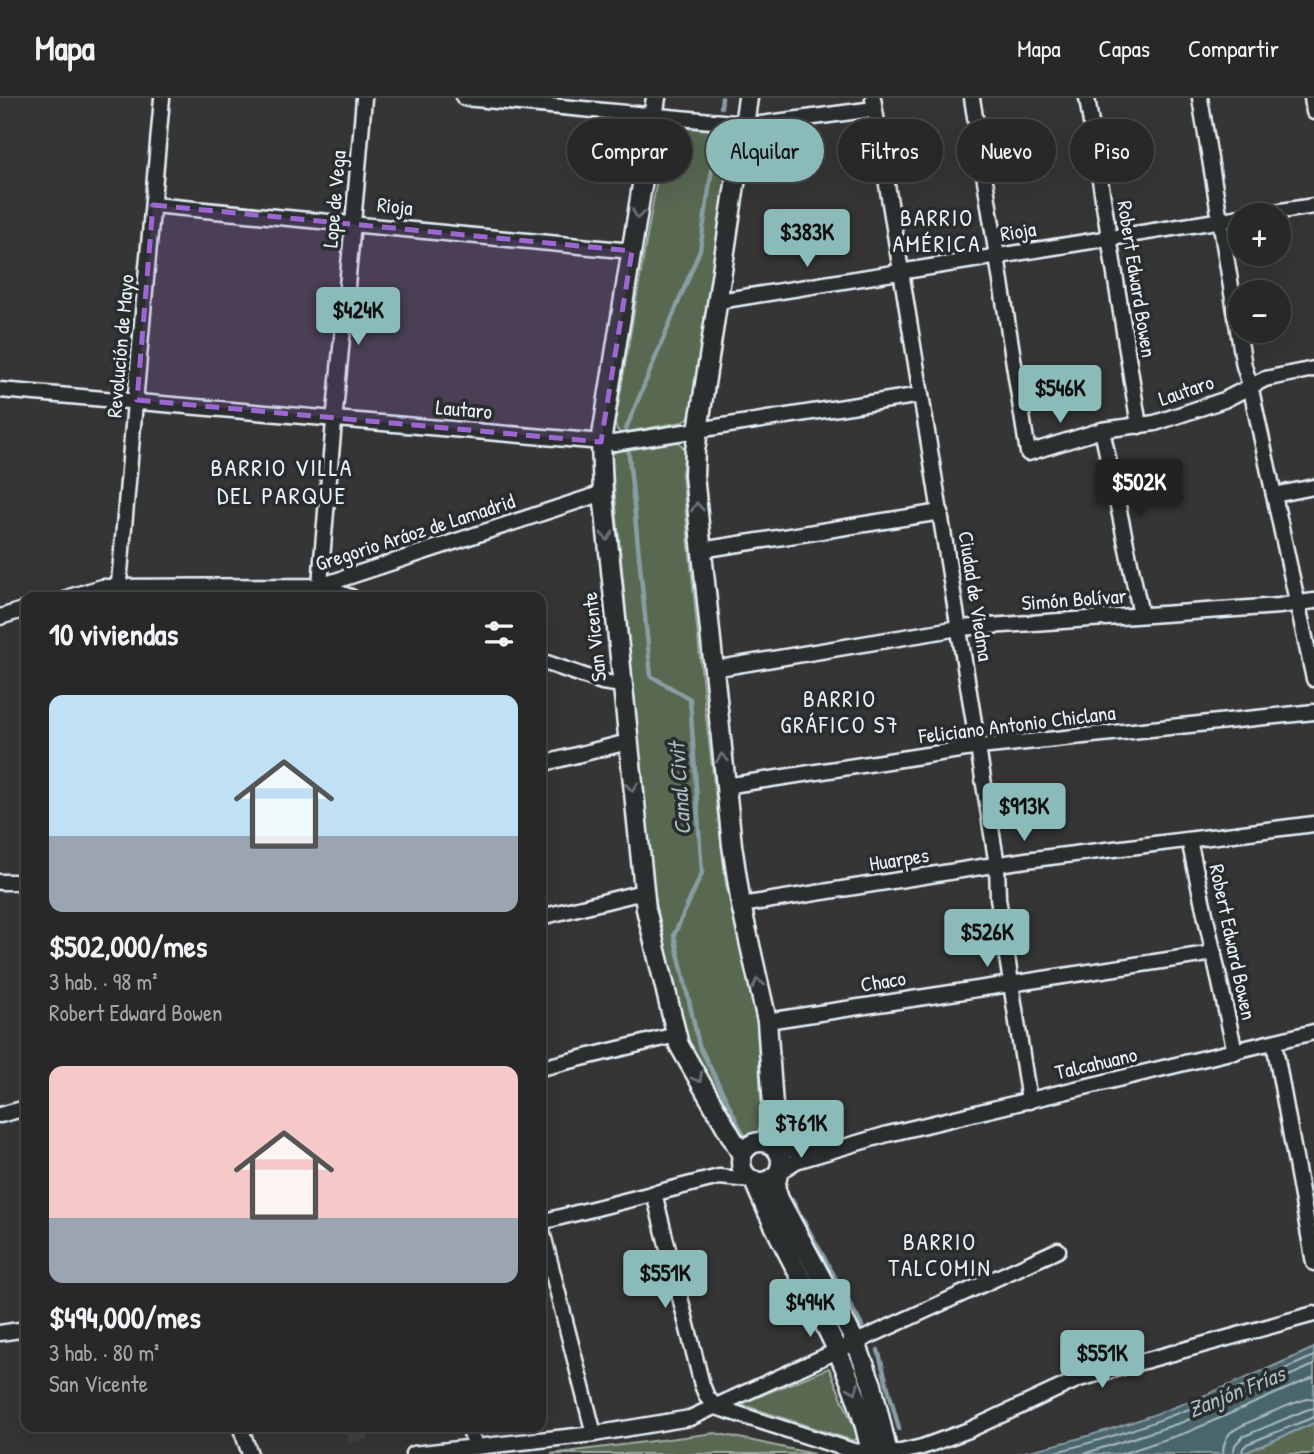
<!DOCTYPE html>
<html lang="es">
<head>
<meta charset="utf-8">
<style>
	body { margin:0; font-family:"Patrick Hand",sans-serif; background:#303030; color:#f1f3f6; height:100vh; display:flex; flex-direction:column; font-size:26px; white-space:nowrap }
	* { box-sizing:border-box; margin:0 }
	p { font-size:23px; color:#a5a6a8 }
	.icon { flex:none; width:38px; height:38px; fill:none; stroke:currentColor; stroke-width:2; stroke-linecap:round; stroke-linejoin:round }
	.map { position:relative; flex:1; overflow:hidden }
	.side { position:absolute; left:21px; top:494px; width:525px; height:840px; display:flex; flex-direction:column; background:#282828; border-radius:14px; box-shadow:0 7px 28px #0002,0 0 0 2px #444445 }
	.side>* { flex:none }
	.top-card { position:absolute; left:567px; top:21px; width:640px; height:63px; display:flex; gap:14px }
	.controls { position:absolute; left:1228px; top:105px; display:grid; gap:14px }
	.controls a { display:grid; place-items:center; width:63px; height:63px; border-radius:50%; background:#282828; box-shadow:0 7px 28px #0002,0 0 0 2px #444445; font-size:35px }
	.price { position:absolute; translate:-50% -60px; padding:0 16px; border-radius:7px; background:#8bbbb9; color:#111; font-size:23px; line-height:46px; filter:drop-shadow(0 2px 4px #0008) }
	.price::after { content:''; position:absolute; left:50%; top:42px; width:21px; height:16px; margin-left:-10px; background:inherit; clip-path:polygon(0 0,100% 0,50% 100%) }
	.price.on { background:#222; color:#fff }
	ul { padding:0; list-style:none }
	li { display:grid; align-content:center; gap:14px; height:371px; padding:0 28px }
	li span { display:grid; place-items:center; height:217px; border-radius:14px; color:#555 }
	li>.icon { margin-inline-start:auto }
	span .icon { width:126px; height:126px; fill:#fffc; stroke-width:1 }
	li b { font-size:30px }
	h2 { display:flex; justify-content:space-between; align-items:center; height:84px; padding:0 28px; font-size:30px }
	.tag { padding:0 24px; border-radius:32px; background:#282828; box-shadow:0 7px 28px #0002,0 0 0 2px #444445; font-size:24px; line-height:63px }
	.tag.on { background:#8bbbb9; color:#111 }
	header { display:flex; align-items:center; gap:42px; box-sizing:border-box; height:98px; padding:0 35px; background:#282828; border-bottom:2px solid #444445 }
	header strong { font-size:33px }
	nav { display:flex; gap:38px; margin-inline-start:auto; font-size:24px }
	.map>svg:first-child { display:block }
</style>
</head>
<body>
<header>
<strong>Mapa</strong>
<nav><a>Mapa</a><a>Capas</a><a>Compartir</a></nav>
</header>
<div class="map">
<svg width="1314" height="1356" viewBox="0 0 1314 1356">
	<rect width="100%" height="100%" fill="#363536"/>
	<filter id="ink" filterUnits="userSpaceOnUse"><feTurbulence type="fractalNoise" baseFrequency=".0143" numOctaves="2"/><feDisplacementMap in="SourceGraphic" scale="14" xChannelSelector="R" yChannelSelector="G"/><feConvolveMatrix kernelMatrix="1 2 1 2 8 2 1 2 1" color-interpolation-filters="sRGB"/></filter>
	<g filter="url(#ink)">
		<polygon fill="#453f3f" points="344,1328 365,1328 369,1341 349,1344"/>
		<g fill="#586851" stroke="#a0aca4" stroke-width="2">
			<polygon points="672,29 726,33 731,35 732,39 692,309 689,319 683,324 621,335 617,332 615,325 665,34 667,30"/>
			<polygon points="679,344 685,352 682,376 705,610 726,786 757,917 762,1024 757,1035 747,1038 739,1034 687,943 653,792 611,357 618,352"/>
			<polygon points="829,1270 858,1339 854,1343 740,1306"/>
			<polygon points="1314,1325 1314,1356 1242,1356"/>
			<polygon points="715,1335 814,1356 551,1356"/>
		</g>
		<path fill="#49666c" stroke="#899ea4" stroke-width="2" d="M 1314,1250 L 1314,1325 L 1242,1356 L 1015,1356 C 1122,1334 1215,1295 1314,1250 Z"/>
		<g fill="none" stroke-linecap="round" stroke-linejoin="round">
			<g stroke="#a8b9c0" stroke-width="2">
				<path d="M 1047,1356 C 1140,1334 1227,1297 1314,1258"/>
				<polyline points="1083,1356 1183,1324 1314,1267"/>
				<polyline points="1121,1356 1188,1334 1314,1279"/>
				<path d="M 1223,1356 C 1223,1348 1225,1341 1230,1335 C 1239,1327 1302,1300 1314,1300"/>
				<polyline points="1233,1356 1235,1347 1242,1339 1306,1312 1314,1310"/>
				<polyline points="1242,1356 1243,1350 1247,1346 1314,1319"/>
			</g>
			<g stroke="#899ea4" stroke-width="4.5">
				<polyline points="721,9 722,0"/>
				<polyline points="626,331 700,152 718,30"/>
				<polyline points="628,348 651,578 690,601 702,775 674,837 699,947 743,1036"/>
				<polyline points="792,1102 862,1228"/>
				<polyline points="878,1252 899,1331"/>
			</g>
			<g stroke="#e8f1f8" stroke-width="19">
				<g id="minor">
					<polyline points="464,0 744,26 761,26 874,11"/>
					<polyline points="873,0 997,767 998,800 1029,1003"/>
					<polyline points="972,0 1028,355 1102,332 1155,325 1224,302 1265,281 1314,271"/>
					<polyline points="1087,0 1139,328"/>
					<polyline points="1200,0 1244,268 1250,287 1314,581"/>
					<polyline points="1312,0 1314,14"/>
					<polyline points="153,107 632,153"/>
					<polyline points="1254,117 1314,108"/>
					<polyline points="719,203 1241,119"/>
					<polyline points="0,292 614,345 921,297"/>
					<polyline points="1102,332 1141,517"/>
					<polyline points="1274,397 1314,389"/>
					<polyline points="701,452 941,414"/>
					<polyline points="320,488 351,499"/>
					<polyline points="118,497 162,0"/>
					<polyline points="69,499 102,489 320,488 603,395"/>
					<path d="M 321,499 L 320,488 C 332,325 351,163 364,0"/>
					<polyline points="0,519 26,511"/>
					<polyline points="541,563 602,584 622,587"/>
					<polyline points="713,571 959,530 1279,508 1314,503"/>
					<polyline points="541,666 628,644"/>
					<polyline points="725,688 979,649 1314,614"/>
					<polyline points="1189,742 1235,954"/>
					<polyline points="0,784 26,784"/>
					<polyline points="741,807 1026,762 1314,726"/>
					<polyline points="541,819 643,794"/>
					<polyline points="767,923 1214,855"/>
					<polyline points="1274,944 1314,1165"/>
					<polyline points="541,970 676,937"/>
					<polyline points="0,1017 26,1010"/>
					<polyline points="778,1053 821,1047"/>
					<polyline points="779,1074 796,1063 888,1036 1314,934"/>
					<polyline points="654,1095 702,1287 707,1299 716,1309"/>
					<polyline points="541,1124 719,1079 750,1082"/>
					<polyline points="541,1129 594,1336"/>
					<polyline points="0,1235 26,1231"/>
					<polyline points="716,1309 853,1353 878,1356"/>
					<polyline points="240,1328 250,1356"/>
					<polyline points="469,1328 475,1349"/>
					<polyline points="413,1356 594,1336 690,1320 1058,1152"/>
					<polyline points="892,1356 922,1349 969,1332 1079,1281 1314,1216"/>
				</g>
			</g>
			<g stroke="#e8f1f8" stroke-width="23">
				<g id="major">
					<polyline points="656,0 601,344 603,395 646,811 679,947 742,1057"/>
					<polyline points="748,0 695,353 694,377 732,747 741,807 767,923 776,1050"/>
					<circle cx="761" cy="1064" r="20"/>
					<polyline points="778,1076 775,1089 779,1101 856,1245 872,1287 888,1356"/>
					<path d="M 754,1083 C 791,1175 854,1257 871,1356"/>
				</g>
			</g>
			<use href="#minor" stroke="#2a2d2e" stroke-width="14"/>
			<use href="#major" stroke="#2a2d2e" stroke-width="18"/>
		</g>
		<defs><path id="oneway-chevron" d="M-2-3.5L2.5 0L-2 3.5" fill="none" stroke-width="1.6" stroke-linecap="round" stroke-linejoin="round" transform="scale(1.75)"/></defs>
		<g stroke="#6c7275">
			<use href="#oneway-chevron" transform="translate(638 116) rotate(99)"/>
			<use href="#oneway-chevron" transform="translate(697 409) rotate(-95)"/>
			<use href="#oneway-chevron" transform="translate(607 438) rotate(85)"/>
			<use href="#oneway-chevron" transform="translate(722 660) rotate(-96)"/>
			<use href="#oneway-chevron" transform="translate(632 689) rotate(84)"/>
			<use href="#oneway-chevron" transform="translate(758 885) rotate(-103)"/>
			<use href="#oneway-chevron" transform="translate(698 980) rotate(60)"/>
			<use href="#oneway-chevron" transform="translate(854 1291) rotate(68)"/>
		</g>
	</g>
	<path fill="#9c67d0" fill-opacity="0.2" stroke="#9c67d0" stroke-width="5" stroke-dasharray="14 9" stroke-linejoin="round" d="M 153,107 L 632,153 L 601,344 L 137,302 Z"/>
	<g text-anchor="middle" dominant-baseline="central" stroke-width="7" stroke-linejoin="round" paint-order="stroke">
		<g font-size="21" fill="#e8f1f8" stroke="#2a2d2e">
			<text transform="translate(334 101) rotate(-85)">Lope de Vega</text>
			<text transform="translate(395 108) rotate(6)">Rioja</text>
			<text transform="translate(1018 133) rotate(-9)">Rioja</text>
			<text transform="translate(1137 181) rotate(81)">Robert Edward Bowen</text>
			<text transform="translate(120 248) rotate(-85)">Revolución de Mayo</text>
			<text transform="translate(1186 292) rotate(-19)">Lautaro</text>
			<text transform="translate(464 311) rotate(5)">Lautaro</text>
			<text transform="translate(415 434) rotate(-18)">Gregorio Aráoz de Lamadrid</text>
			<text transform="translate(976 498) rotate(81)">Ciudad de Viedma</text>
			<text transform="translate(1074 501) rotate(-4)">Simón Bolívar</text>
			<text transform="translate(594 539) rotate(-96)">San Vicente</text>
			<text transform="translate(1017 626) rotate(-7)">Feliciano Antonio Chiclana</text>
			<text transform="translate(899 761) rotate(-9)">Huarpes</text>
			<text transform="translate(1233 844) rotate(78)">Robert Edward Bowen</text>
			<text transform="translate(883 883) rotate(-9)">Chaco</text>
			<text transform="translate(1096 965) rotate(-13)">Talcahuano</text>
		</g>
		<g font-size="23" letter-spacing="2" fill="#e8f1f8" stroke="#2a2d2e">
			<text x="937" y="119">BARRIO<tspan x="937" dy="26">AMÉRICA</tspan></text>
			<text x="840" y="600">BARRIO<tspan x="840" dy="26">GRÁFICO S7</tspan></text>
			<text x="940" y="1143">BARRIO<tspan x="940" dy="26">TALCOMIN</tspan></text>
		</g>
		<g font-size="23" font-style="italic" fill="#a8b9c0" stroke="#2a2d2e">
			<text transform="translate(679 691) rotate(-94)">Canal Civit</text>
			<text transform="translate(1236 1293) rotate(-22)">Zanjón Frías</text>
		</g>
		<g font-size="24" letter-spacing="2" fill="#e8f1f8" stroke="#2a2d2e">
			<text x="282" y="369">BARRIO VILLA<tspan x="282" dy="28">DEL PARQUE</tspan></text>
		</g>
	</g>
</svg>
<div class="controls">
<a>+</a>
<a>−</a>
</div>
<b class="price" style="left:807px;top:171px">$383K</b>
<b class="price" style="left:358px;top:249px">$424K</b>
<b class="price" style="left:1060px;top:327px">$546K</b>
<b class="price on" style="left:1139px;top:421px">$502K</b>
<b class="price" style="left:1024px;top:745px">$913K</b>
<b class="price" style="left:987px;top:871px">$526K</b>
<b class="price" style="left:801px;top:1062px">$761K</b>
<b class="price" style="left:665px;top:1212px">$551K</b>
<b class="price" style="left:810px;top:1241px">$494K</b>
<b class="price" style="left:1102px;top:1292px">$551K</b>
<div class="top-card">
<a class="tag">Comprar</a>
<a class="tag on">Alquilar</a>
<a class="tag">Filtros</a>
<a class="tag">Nuevo</a>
<a class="tag">Piso</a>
</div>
<section class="side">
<h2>10 viviendas<svg class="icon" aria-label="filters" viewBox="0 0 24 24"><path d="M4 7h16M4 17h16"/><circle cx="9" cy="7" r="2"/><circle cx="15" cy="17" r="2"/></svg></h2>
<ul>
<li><span style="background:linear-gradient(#bfe0f5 65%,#9aa5b1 0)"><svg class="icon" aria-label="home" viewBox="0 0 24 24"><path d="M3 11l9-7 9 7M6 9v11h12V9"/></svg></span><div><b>$502,000/mes</b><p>3 hab. · 98 m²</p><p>Robert Edward Bowen</p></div></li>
<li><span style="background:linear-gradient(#f6c9c9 70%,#9aa5b1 0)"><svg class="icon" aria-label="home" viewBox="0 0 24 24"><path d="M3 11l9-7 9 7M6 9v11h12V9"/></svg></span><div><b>$494,000/mes</b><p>3 hab. · 80 m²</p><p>San Vicente</p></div></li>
</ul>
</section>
</div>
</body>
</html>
